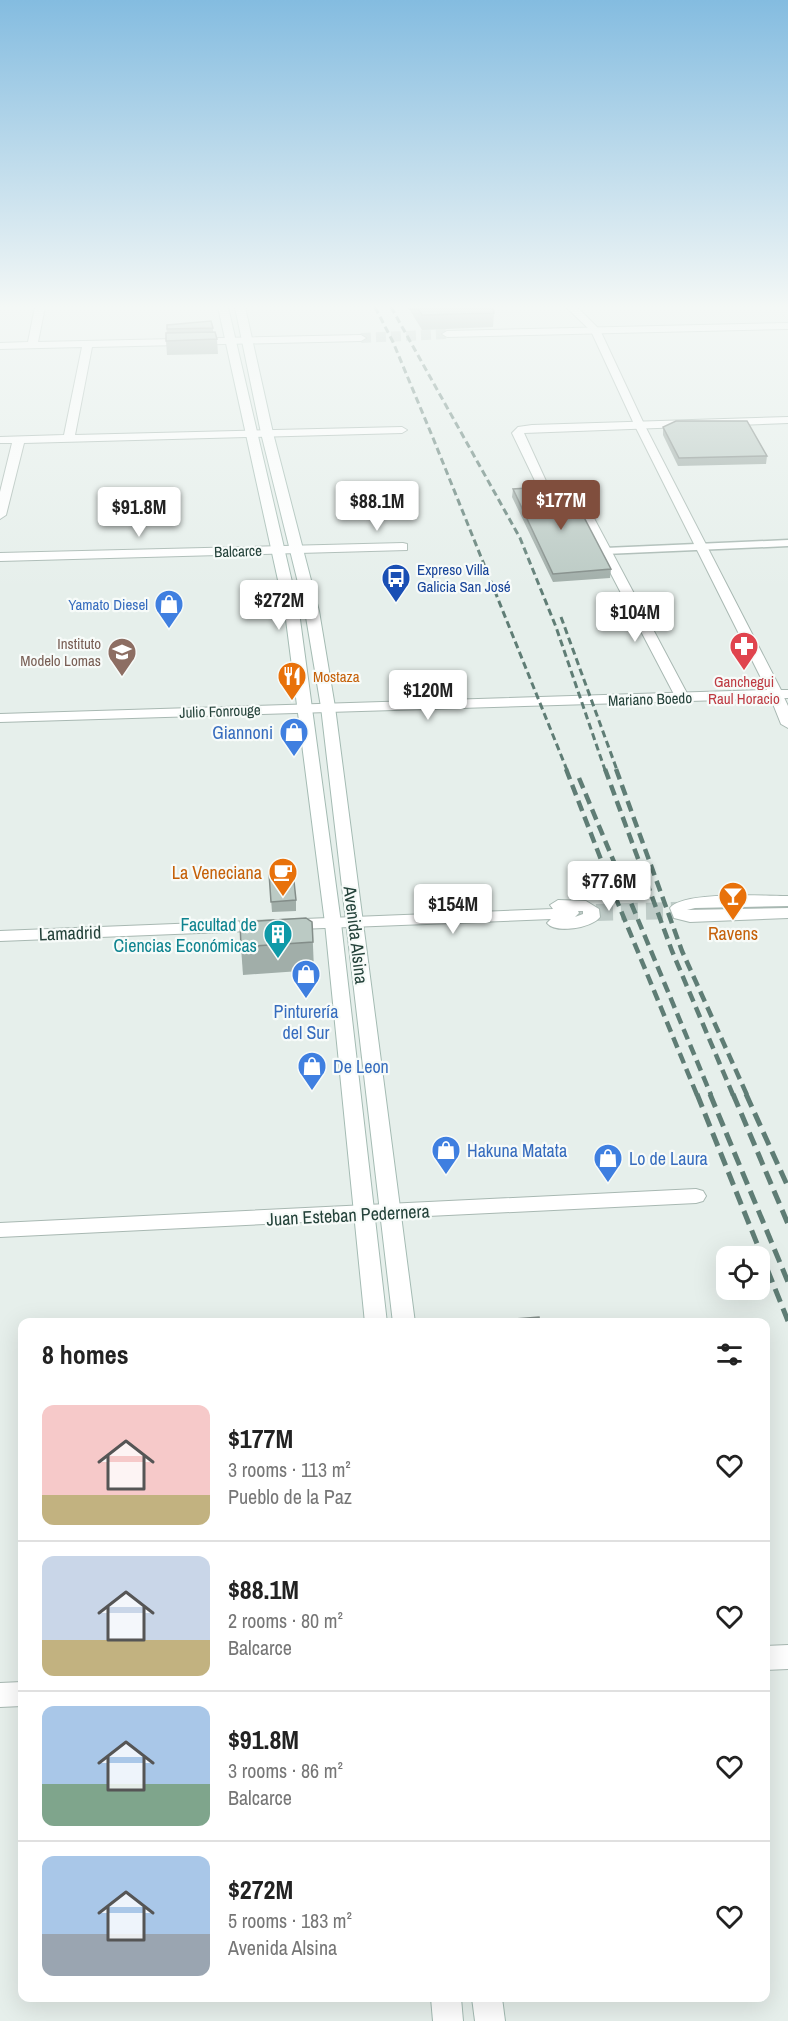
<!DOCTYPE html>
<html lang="en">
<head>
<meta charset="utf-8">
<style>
	body { margin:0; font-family:"Archivo Narrow",sans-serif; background:#f6f6f6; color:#222; height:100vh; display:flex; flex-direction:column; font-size:22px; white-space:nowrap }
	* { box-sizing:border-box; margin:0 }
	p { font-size:20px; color:#767676 }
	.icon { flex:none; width:33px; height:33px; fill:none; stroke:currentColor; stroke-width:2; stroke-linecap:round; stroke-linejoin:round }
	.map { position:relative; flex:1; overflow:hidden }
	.panel { position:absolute; left:18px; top:1318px; width:752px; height:684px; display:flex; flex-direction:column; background:#fff; border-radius:12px; box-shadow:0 6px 24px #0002 }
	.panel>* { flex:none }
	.controls { position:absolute; left:716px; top:1246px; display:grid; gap:12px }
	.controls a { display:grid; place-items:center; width:54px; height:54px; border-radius:12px; background:#fff; box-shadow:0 6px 24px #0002; font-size:30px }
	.price { position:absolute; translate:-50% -51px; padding:0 14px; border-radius:6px; background:#fff; color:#222; font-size:20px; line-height:39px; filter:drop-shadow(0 2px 3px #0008) }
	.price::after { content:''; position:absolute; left:50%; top:36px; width:18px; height:14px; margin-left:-9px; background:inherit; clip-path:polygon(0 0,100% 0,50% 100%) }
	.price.on { background:#804e3d; color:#fff }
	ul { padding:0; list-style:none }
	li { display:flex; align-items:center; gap:18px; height:150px; padding:0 24px }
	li+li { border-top:2px solid #e0e0e0 }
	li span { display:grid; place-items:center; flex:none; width:168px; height:120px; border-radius:12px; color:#555 }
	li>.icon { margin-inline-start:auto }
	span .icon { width:72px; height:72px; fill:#fffc; stroke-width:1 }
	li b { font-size:26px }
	h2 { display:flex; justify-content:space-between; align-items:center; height:72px; padding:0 24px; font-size:26px }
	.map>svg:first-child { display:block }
</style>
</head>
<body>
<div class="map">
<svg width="788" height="2021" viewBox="0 0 788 2021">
	<rect width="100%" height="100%" fill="#e6efeb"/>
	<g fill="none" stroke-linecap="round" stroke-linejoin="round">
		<polyline stroke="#bfccc8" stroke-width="10" stroke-dasharray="10 5" stroke-linecap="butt" points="361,338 447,334"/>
		<polyline stroke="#bfccc8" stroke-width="17" stroke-dasharray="17 8" stroke-linecap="butt" points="571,913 693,910"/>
		<g stroke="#a8b8b2" stroke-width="3">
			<polygon id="pedestrian" points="788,540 788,546 605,554 599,551 605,548"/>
		</g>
		<g stroke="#a8b8b2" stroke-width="2">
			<g id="minor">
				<polygon points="35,307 45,307 38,342 361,335 366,338 361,341 92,347 75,435 402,427 407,430 402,433 24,443 6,515 0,519 0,492 12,443 0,443 0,437 64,435 82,347 0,349 0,343 28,342"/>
				<polygon points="788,323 788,329 447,337 442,334 447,331"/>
				<polygon points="788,417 788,423 524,433 546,481 587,505 690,699 683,703 678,702 576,507 537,485 512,433 518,427 532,425"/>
				<polygon points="403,543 407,544 407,550 0,561 0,553"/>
				<polygon points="776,690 781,691 788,706 788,728 781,724 769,694"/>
				<path d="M 788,896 L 788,906 L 695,908 L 687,910 L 788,908 L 788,918 L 690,922 L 674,918 L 670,908 C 683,891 765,896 788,896 Z"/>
				<path d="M 558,900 L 586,901 L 599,909 L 600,917 C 592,928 556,934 547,923 L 551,919 L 0,941 L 0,931 L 553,909 L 550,905 ZM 578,911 L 583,911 L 583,914 L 575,917 L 579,913 Z"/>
				<polygon points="696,1189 703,1191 706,1196 703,1201 696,1203 0,1237 0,1223"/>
				<polygon points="788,1645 788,1669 765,1670 765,1646"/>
				<polygon points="22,1682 22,1706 0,1707 0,1683"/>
			</g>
		</g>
		<g stroke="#a8b8b2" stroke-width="2">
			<polygon id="tertiary" points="566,307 577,307 600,330 644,424 781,690 788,690 788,698 0,722 0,714 767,690 634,424 591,331"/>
		</g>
		<g stroke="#a4bbb3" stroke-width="2">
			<g id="secondary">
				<polygon points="218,307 228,307 299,612 341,923 387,1323 365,1323 325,923 285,612"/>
				<polygon points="235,307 245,307 273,433 319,611 335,707 415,1323 393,1323 321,707 305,611 261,433"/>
				<polygon points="431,1998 461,1998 463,2021 433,2021"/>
				<polygon points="472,1998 502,1998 505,2021 475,2021"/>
			</g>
		</g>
		<use href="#pedestrian" fill="#fff" fill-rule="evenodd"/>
		<use href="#minor" fill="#fff" fill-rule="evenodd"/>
		<use href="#tertiary" fill="#fff" fill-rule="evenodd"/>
		<use href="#secondary" fill="#fff" fill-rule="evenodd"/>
		<g stroke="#5f7d75" stroke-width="3" stroke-dasharray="7 4" stroke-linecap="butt">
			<polyline points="375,307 393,342 433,438 567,770"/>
			<polyline points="391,307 520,538 556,627 605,770"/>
			<polyline points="561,617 617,770"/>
		</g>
		<g stroke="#5f7d75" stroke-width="4.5" stroke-dasharray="11 6" stroke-linecap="butt">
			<polyline points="566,769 617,901 697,1095"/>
			<polyline points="605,769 672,951 733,1095"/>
			<polyline points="616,769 682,951 747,1095"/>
			<polyline points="579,778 711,1095"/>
		</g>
		<g stroke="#5f7d75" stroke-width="5" stroke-dasharray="14 7" stroke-linecap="butt">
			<polyline points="697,1094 788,1321"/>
			<polyline points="710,1094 788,1282"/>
			<polyline points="733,1094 788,1224"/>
			<polyline points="746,1094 788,1187"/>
		</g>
	</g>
	<g fill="#a1aea9">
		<polygon points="408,307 493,307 494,313 493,327 422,330"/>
		<polygon points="167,325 213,328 213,332 217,339 218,354 167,355 166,341"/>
		<polygon points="663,427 767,456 766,464 678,466 663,435"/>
		<polygon points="543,482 611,569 610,578 553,582 512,497 513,489 542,487"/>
		<polygon points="269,873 296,900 296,911 272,912"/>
		<polygon points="312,922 314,970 243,975 241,947"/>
	</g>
	<g fill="#bbcac4" stroke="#838d89" stroke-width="1.5">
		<polygon points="417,307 493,307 494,313 422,315"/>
		<polygon points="211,321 213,328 167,329 167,325"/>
		<polygon points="215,332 217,339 166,341 166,333"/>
		<polygon points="676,421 747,421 767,456 679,458 663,427"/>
		<polygon points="543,482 575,500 611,569 553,574 513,489 543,487"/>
		<polygon points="293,872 296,900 271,902 269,873"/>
		<polygon points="306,918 312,922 313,942 241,947 240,922"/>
		<polygon points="539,1317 540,1323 464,1323"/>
	</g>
	<linearGradient id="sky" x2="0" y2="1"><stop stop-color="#84bce0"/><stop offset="0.52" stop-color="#f4f8f6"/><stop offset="1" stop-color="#f4f8f6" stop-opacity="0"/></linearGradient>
	<rect width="788" height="590" fill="url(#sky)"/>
	<defs>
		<g id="bus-pin" transform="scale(1.5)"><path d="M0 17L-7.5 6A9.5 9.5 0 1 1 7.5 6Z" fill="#1a4fb4" stroke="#f7fbf9"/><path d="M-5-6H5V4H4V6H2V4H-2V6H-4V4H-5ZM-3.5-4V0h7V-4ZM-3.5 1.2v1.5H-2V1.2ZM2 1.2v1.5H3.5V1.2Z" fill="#fff"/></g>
		<g id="shop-pin" transform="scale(1.5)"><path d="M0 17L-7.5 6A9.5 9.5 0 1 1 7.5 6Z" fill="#3f7fe0" stroke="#f7fbf9"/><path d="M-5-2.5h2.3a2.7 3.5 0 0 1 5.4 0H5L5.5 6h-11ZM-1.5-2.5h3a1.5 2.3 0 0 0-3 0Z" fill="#fff"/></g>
		<g id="pharmacy-pin" transform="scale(1.5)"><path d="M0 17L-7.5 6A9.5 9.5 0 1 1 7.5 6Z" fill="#e0444e" stroke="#f7fbf9"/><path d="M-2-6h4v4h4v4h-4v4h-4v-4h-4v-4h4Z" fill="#fff"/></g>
		<g id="school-pin" transform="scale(1.5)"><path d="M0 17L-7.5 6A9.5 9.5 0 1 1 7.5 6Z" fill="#8d6e63" stroke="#f7fbf9"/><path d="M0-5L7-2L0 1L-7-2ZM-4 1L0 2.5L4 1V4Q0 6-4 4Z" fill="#fff"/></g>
		<g id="restaurant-pin" transform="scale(1.5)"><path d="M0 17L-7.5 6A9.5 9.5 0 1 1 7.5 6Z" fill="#e8710a" stroke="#f7fbf9"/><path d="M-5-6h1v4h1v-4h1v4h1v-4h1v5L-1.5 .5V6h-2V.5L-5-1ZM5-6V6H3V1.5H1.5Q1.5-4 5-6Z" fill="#fff"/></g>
		<g id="cafe-pin" transform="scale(1.5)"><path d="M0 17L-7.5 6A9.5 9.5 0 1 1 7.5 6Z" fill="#e8710a" stroke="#f7fbf9"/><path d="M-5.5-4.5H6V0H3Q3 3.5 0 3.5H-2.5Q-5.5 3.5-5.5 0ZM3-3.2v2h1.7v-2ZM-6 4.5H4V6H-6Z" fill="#fff"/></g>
		<g id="bar-pin" transform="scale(1.5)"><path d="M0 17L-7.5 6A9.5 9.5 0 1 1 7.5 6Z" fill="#e8710a" stroke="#f7fbf9"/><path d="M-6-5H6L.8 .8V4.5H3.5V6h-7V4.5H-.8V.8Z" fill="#fff"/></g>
		<g id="building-pin" transform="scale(1.5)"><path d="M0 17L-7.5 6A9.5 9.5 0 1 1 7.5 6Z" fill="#0f9aa8" stroke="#f7fbf9"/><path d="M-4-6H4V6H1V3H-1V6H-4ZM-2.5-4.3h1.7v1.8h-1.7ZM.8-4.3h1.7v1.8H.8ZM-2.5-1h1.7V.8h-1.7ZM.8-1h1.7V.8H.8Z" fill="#fff"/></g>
	</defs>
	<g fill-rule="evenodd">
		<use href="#bus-pin" x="396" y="578"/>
		<use href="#shop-pin" x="169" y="604"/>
		<use href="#pharmacy-pin" x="744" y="646"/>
		<use href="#school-pin" x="122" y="652"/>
		<use href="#restaurant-pin" x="292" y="676"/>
		<use href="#shop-pin" x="294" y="732"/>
		<use href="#cafe-pin" x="283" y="872"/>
		<use href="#bar-pin" x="733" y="896"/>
		<use href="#building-pin" x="278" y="934"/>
		<use href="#shop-pin" x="306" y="974"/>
		<use href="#shop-pin" x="312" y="1066"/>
		<use href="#shop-pin" x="446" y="1150"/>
		<use href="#shop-pin" x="608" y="1158"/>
	</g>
	<g text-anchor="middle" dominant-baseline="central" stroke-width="4.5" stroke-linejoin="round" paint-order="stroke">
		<g font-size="15" fill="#24423a" stroke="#f7fbf9">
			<text transform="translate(238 551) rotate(-2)">Balcarce</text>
			<text transform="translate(650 699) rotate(-2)">Mariano Boedo</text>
			<text transform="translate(220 711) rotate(-2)">Julio Fonrouge</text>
		</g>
		<g font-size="15" fill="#164399" stroke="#f7fbf9" text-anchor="start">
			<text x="417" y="569">Expreso Villa<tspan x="417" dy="17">Galicia San José</tspan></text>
		</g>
		<g font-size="15" fill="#366cbe" stroke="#f7fbf9" text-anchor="end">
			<text x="148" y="604">Yamato Diesel</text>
		</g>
		<g font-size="15" fill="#785e54" stroke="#f7fbf9" text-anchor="end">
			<text x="101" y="643">Instituto<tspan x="101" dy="17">Modelo Lomas</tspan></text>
		</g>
		<g font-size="15" fill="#c56008" stroke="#f7fbf9" text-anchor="start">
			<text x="313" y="676">Mostaza</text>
		</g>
		<g font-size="15" fill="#be3a42" stroke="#f7fbf9">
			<text x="744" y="681">Ganchegui<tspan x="744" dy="17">Raul Horacio</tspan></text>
		</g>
		<g font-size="18" fill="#366cbe" stroke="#f7fbf9" text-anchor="start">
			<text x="273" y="732" text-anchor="end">Giannoni</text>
			<text x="306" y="1011" text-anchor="middle">Pinturería<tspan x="306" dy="21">del Sur</tspan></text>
			<text x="333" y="1066">De Leon</text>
			<text x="467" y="1150">Hakuna Matata</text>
			<text x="629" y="1158">Lo de Laura</text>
		</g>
		<g font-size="18" fill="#c56008" stroke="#f7fbf9" text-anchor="end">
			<text x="262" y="872">La Veneciana</text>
			<text x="733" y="933" text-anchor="middle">Ravens</text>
		</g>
		<g font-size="18" fill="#0d838f" stroke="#f7fbf9" text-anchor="end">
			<text x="257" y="924">Facultad de<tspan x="257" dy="21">Ciencias Económicas</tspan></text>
		</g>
		<g font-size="18" fill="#24423a" stroke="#f7fbf9">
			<text transform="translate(70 933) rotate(-2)">Lamadrid</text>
			<text transform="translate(356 935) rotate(83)">Avenida Alsina</text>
			<text transform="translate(348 1215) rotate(-3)">Juan Esteban Pedernera</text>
		</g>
	</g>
</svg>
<div class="controls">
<a><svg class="icon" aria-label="locate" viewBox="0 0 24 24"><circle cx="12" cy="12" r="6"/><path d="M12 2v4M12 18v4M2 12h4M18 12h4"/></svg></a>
</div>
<b class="price on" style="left:561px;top:531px">$177M</b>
<b class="price" style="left:377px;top:532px">$88.1M</b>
<b class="price" style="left:139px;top:538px">$91.8M</b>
<b class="price" style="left:279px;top:631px">$272M</b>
<b class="price" style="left:635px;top:643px">$104M</b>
<b class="price" style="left:428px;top:721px">$120M</b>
<b class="price" style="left:609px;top:912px">$77.6M</b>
<b class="price" style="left:453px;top:935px">$154M</b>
<section class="panel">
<h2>8 homes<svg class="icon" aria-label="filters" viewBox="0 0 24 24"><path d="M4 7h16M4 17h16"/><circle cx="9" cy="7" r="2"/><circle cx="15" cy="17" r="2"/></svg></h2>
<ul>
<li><span style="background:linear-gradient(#f6c9c9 75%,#c2b280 0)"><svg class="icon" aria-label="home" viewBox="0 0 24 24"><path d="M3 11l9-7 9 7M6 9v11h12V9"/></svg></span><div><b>$177M</b><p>3 rooms · 113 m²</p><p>Pueblo de la Paz</p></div><svg class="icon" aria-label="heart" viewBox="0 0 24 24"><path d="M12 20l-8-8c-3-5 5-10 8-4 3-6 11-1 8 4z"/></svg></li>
<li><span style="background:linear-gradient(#c9d6e8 70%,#c2b280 0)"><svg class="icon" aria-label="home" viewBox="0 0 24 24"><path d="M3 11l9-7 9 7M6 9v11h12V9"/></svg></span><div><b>$88.1M</b><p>2 rooms · 80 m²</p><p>Balcarce</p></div><svg class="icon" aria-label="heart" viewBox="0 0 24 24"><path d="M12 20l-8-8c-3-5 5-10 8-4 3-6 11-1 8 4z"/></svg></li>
<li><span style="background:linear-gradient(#a9c7e8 65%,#7fa58c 0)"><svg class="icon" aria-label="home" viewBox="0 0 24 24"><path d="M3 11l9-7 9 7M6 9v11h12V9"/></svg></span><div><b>$91.8M</b><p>3 rooms · 86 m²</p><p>Balcarce</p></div><svg class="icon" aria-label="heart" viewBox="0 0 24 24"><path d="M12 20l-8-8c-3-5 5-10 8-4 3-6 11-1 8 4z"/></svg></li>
<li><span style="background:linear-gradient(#a9c7e8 65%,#9aa5b1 0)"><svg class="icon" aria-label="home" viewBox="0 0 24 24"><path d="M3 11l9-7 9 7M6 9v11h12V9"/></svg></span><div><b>$272M</b><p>5 rooms · 183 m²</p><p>Avenida Alsina</p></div><svg class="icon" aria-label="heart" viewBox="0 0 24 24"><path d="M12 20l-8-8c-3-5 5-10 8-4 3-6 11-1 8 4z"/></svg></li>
</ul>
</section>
</div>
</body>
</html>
